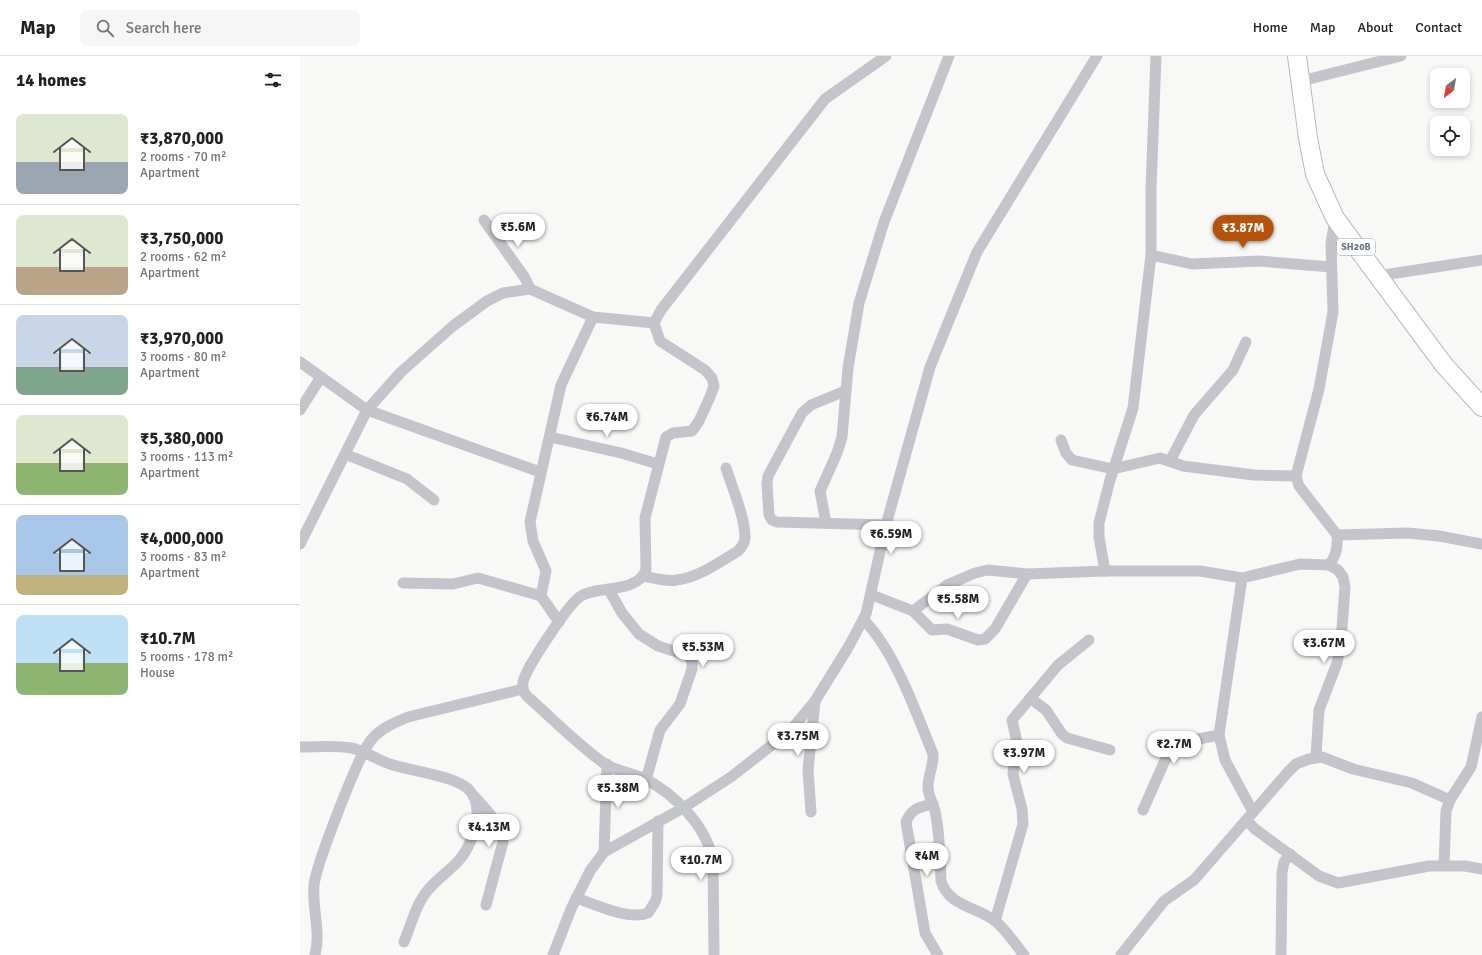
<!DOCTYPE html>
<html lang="en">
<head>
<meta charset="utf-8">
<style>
	body { margin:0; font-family:Signika,sans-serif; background:#f6f6f6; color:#202124; height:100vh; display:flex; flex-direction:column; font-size:15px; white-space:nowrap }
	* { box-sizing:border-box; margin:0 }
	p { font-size:13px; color:#757577 }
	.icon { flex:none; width:22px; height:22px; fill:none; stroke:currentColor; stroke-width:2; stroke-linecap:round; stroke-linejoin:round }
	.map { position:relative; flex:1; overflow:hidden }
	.drawer { display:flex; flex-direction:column; background:#fff; width:300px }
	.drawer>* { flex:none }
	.needle { width:26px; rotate:211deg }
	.buttons { position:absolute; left:1130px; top:12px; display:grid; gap:8px }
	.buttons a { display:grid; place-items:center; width:40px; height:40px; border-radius:8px; background:#fff; box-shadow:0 2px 6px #0003; font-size:20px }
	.price { position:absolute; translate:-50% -34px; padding:0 9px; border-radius:14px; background:#fff; color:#222; font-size:13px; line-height:26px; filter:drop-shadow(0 1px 2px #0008) }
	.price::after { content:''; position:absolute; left:50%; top:24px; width:12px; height:9px; margin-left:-6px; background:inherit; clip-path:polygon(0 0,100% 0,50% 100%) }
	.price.on { background:#b45309; color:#fff }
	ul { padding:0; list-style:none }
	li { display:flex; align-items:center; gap:12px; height:100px; padding:0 16px }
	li+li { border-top:1px solid #e0e0e0 }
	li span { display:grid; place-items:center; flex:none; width:112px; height:80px; border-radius:8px; color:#555 }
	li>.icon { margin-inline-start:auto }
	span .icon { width:48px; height:48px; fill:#fffc; stroke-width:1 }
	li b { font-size:17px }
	h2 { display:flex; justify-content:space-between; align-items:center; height:48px; padding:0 16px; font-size:17px }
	header { display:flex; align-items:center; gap:24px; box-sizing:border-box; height:56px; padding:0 20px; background:#fff; border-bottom:1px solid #e0e0e0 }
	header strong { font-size:19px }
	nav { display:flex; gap:22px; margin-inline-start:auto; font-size:14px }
	.search { width:280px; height:36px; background:#f6f6f6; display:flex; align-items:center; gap:10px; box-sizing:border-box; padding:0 14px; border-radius:8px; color:#757577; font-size:15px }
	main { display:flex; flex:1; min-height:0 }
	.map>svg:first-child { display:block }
</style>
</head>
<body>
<header>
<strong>Map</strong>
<div class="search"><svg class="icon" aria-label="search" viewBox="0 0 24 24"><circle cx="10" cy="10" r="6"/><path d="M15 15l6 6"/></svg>Search here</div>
<nav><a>Home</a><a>Map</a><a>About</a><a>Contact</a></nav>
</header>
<main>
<section class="drawer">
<h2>14 homes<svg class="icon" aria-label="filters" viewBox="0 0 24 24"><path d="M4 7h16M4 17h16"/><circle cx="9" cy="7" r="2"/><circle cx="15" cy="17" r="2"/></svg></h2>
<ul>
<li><span style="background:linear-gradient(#dfe7d0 60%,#9aa5b1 0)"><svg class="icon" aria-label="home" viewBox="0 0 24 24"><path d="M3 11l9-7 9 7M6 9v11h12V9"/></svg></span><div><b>₹3,870,000</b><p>2 rooms · 70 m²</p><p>Apartment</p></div></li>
<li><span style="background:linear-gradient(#dfe7d0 65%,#b9a48a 0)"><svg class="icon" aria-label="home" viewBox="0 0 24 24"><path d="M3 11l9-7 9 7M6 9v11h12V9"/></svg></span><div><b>₹3,750,000</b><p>2 rooms · 62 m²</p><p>Apartment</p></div></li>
<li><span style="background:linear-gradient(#c9d6e8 65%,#7fa58c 0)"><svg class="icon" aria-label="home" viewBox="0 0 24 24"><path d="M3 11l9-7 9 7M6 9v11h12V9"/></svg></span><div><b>₹3,970,000</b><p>3 rooms · 80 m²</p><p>Apartment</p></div></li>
<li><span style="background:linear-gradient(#dfe7d0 60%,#8fb573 0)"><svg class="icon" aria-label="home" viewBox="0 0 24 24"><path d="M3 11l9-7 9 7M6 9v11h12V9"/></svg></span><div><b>₹5,380,000</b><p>3 rooms · 113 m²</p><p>Apartment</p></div></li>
<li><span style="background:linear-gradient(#a9c7e8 75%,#c2b280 0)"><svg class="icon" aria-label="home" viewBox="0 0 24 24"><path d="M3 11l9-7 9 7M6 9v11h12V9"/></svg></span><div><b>₹4,000,000</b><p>3 rooms · 83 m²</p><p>Apartment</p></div></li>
<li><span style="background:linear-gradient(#bfe0f5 60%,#8fb573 0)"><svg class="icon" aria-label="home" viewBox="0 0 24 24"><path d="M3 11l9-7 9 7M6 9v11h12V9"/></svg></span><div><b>₹10.7M</b><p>5 rooms · 178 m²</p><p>House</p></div></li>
</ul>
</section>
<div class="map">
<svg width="1182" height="899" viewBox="0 0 1182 899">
	<rect width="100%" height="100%" fill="#f8f9f7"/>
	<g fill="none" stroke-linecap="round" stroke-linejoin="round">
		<g stroke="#b7b9be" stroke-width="20">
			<polyline id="primary" points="997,0 1008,82 1015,118 1035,162 1144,309 1182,351"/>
		</g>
		<g stroke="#c3c5ca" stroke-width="11">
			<polyline points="1001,25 1101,0"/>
			<polyline points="184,164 225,222 230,233"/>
			<polyline points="851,199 892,208 959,205 1031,211"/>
			<polyline points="1077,220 1182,204"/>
			<polyline points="0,306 67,354 240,416"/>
			<polyline points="545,335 511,349 502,357 468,420 467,428 469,459 472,464 477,466 586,469"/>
			<polyline points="0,354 21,321"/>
			<polyline points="250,381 321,397 358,408"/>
			<polyline points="761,384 766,397 772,404 813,413 860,402 883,410 954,419 996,420"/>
			<polyline points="45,398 107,423 134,444"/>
			<polyline points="870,405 894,359 933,314 946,286"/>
			<polyline points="526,467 520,435 537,397 542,381 548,312 559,247 584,166 649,0"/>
			<polyline points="1037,479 1107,477 1139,480 1182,488"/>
			<polyline points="0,488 67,354 101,316 153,270 187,245 203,237 230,233 293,261 354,267"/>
			<polyline points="805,515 799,481 799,467 810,424 833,352 851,199 851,133 856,0"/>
			<path d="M 343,520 C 354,522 366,526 377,524 C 399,521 420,506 438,495 C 442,491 445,487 445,481 C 445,461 432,431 426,412"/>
			<polyline points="942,522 919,679 925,704 953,756"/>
			<polyline points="103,527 153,528 178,522 241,540"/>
			<polyline points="309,534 322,557 339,578 358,590 389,600 392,606 392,613 380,648 360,674 346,724"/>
			<polyline points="572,539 613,555 632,574 647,573 678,584 685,583 695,573 727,518"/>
			<path d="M 613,555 L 647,529 L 675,517 L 688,514 L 727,518 L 805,515 L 900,515 L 942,522 L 1000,508 L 1029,509 C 1036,501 1038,489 1037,479 L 999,430 L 996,420 L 1019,333 L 1033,256 L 1031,188 L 1035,162"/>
			<path d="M 564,564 C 595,596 616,656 633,698 C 634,709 628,719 628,731 C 628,741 635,750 636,760 C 640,782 640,804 641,825 C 649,850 674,850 694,864 C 705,872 715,888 724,899"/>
			<polyline points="259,566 241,540 246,515 233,485 230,466 261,329 293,261"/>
			<polyline points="730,642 746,654 762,678 767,682 810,694"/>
			<path d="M 0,691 C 17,691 35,689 51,692 C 66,695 77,704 90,708 C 110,715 158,720 170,735 C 182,749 176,768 171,784 C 161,810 144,815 128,834 C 116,848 111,869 104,886"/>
			<polyline points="1016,700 1019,654 1037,607 1041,586 1045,531 1043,521 1038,514 1029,509"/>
			<path d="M 175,741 C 186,754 202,768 203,786 L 186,849"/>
			<path d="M 633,748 C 619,751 612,752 606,766 L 625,877 L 638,899"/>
			<polyline points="843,754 870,693 883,686 919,679"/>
			<polyline points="511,756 508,714 515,646"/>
			<polyline points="946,764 955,773 1019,820 1038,827 1129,810 1165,810 1182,813"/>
			<polyline points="304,796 307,708"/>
			<polyline points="1144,809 1146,755 1150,744 1171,711 1182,661"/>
			<path d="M 276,842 C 295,848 329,865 348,857 L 355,846 L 357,840 L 358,765"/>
			<polyline points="695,865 723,768 722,753 713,718 717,686 712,664 758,609 789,584"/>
			<path d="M 15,899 C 21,876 12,853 14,829 C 16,810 59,696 72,683 C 81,672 96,666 108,661 L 223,633"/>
			<polyline points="253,899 271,853 290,815 304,796 383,752 431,721 491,674 515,645 549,590 566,558 586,469 630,311 677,196 797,0"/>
			<path d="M 414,899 L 413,805 C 407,771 375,738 345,723 C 333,717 316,715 305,708 C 278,689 254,664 229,642 C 224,638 222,633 223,626 C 226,612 269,547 281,540 C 298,529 337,538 346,514 L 345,462 L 366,381 L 373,377 L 392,375 L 399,365 L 410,341 L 414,330 L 412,322 L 405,314 L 360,285 L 354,267 L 361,254 L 525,43 L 586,0"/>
			<polyline points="821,899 864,845 894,824 988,716 996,708 1009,703 1022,701 1053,713 1112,727 1150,744"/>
			<polyline points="981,899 982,816 984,806 990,798"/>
		</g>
		<use href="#primary" stroke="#fff" stroke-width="18"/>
	</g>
	<g text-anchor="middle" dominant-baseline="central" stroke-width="4" stroke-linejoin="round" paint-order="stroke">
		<rect fill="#fff" stroke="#979ea9" stroke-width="1" x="1037" y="183" width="38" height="16" rx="3"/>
		<g font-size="10" font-weight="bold" fill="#6b7484">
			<text x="1056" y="191">SH20B</text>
		</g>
	</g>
</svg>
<div class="buttons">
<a><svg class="needle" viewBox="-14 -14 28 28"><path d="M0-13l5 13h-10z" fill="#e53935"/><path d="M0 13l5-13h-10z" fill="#757577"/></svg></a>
<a><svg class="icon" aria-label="locate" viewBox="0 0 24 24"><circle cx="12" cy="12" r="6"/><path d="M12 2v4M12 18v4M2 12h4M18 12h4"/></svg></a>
</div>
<b class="price" style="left:218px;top:192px">₹5.6M</b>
<b class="price on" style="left:943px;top:193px">₹3.87M</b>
<b class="price" style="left:307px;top:382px">₹6.74M</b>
<b class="price" style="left:591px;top:499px">₹6.59M</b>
<b class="price" style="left:658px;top:564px">₹5.58M</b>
<b class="price" style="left:1024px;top:608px">₹3.67M</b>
<b class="price" style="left:403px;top:612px">₹5.53M</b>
<b class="price" style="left:498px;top:701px">₹3.75M</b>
<b class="price" style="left:874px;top:709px">₹2.7M</b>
<b class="price" style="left:724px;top:718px">₹3.97M</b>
<b class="price" style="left:318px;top:753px">₹5.38M</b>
<b class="price" style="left:189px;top:792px">₹4.13M</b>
<b class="price" style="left:627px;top:821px">₹4M</b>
<b class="price" style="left:401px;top:825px">₹10.7M</b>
</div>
</main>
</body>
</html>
